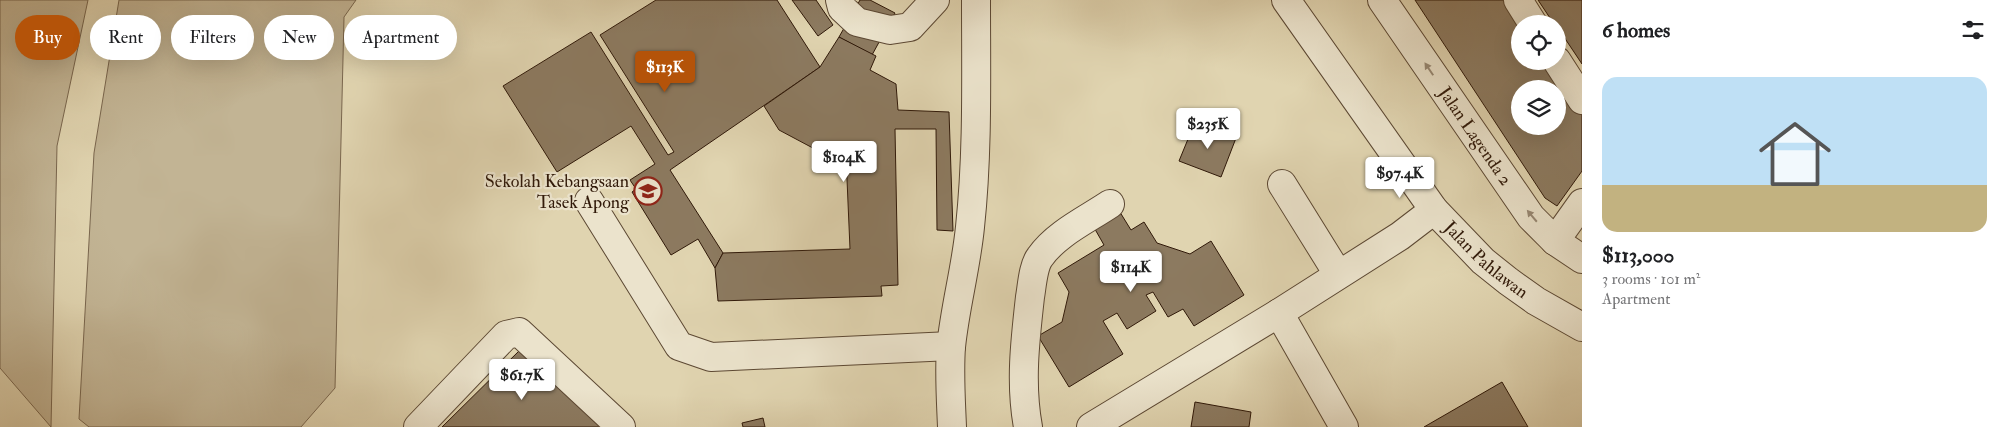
<!DOCTYPE html>
<html lang="en">
<head>
<meta charset="utf-8">
<style>
	body { margin:0; font-family:"IM FELL Double Pica",serif; background:#f2f2f2; color:#202124; height:100vh; display:flex; flex-direction:column; font-size:19px; white-space:nowrap }
	* { box-sizing:border-box; margin:0 }
	p { font-size:16px; color:#757577 }
	.icon { flex:none; width:28px; height:28px; fill:none; stroke:currentColor; stroke-width:2; stroke-linecap:round; stroke-linejoin:round }
	.map { position:relative; flex:1; overflow:hidden }
	.details { display:flex; flex-direction:column; background:#fff; width:425px }
	.details>* { flex:none }
	.hud { position:absolute; left:15px; top:15px; width:475px; height:45px; display:flex; gap:10px }
	.controls { position:absolute; left:1511px; top:15px; display:grid; gap:10px }
	.controls a { display:grid; place-items:center; width:55px; height:55px; border-radius:50%; background:#fff; box-shadow:0 5px 20px #0002; font-size:25px }
	.price { position:absolute; translate:-50% -42px; padding:0 11px; border-radius:5px; background:#fff; color:#222; font-size:16px; line-height:32px; filter:drop-shadow(0 1px 2px #0008) }
	.price::after { content:''; position:absolute; left:50%; top:30px; width:15px; height:11px; margin-left:-8px; background:inherit; clip-path:polygon(0 0,100% 0,50% 100%) }
	.price.on { background:#b45309; color:#fff }
	ul { padding:0; list-style:none }
	li { display:grid; align-content:center; gap:10px; height:265px; padding:0 20px }
	li+li { border-top:1px solid #e0e0e0 }
	li span { display:grid; place-items:center; height:155px; border-radius:15px; color:#555 }
	li>.icon { margin-inline-start:auto }
	span .icon { width:90px; height:90px; fill:#fffc; stroke-width:1 }
	li b { font-size:21px }
	h2 { display:flex; justify-content:space-between; align-items:center; height:60px; padding:0 20px; font-size:21px }
	.pill { padding:0 18px; border-radius:22px; background:#fff; box-shadow:0 5px 20px #0002; font-size:18px; line-height:45px }
	.pill.on { background:#b45309; color:#fff }
	main { display:flex; flex:1; min-height:0 }
	.map>svg:first-child { display:block }
</style>
</head>
<body>
<main>
<div class="map">
<svg width="1582" height="427" viewBox="0 0 1582 427">
	<rect width="100%" height="100%" fill="#e0d4b0"/>
	<filter id="stains"><feTurbulence type="fractalNoise" baseFrequency=".004" numOctaves="4"/><feColorMatrix values="0 0 0 0 .2 0 0 0 0 .09 0 0 0 0 .02 0 0 0 .5 -.17"/></filter>
	<radialGradient id="worn" r=".72"><stop offset=".6" stop-color="#630" stop-opacity="0"/><stop offset="1" stop-color="#630" stop-opacity=".3"/></radialGradient>
	<g fill="#c2b494" stroke="#79664e">
		<polygon points="0,0 88,0 57,146 51,427 0,368"/>
		<polygon points="119,0 356,0 344,17 335,388 301,427 89,427 79,419 94,153"/>
	</g>
	<g fill="#8c7a60" stroke="#301909" fill-rule="evenodd">
		<polygon points="656,0 777,0 820,67 670,170 723,253 715,268 698,239 671,255 632,192 636,189 630,180 655,164 631,126 557,172 503,86 591,32 668,155 674,152 600,35"/>
		<polygon points="792,0 816,0 833,25 818,36"/>
		<polygon points="860,0 870,0 895,13 872,55 839,37"/>
		<path d="M 1415,0 L 1514,0 L 1520,24 L 1520,61 L 1554,61 L 1582,105 L 1582,171 L 1557,206 L 1545,198 ZM 1520,89 L 1558,89 L 1558,126 L 1520,126 Z"/>
		<polygon points="1538,0 1582,0 1582,64 1558,28 1558,24 1554,24"/>
		<polygon points="839,37 876,56 870,70 896,84 898,110 949,112 953,231 937,230 936,129 895,129 898,285 881,286 882,296 718,301 715,268 723,253 850,249 846,156 826,155 779,130 764,106 820,67"/>
		<polygon points="1195,122 1236,138 1221,177 1179,161"/>
		<polygon points="1118,209 1131,230 1144,222 1157,243 1190,254 1211,241 1244,295 1194,326 1183,309 1168,317 1153,292 1146,295 1156,311 1127,329 1117,313 1103,321 1123,354 1069,387 1038,336 1062,322 1069,292 1058,273 1104,245 1092,224"/>
		<polygon points="522,348 601,427 442,427"/>
		<polygon points="1502,382 1528,427 1424,427"/>
		<polygon points="1195,402 1251,412 1249,427 1191,427"/>
		<polygon points="763,418 765,427 743,427 742,423"/>
	</g>
	<g fill="none" stroke-linecap="round" stroke-linejoin="round">
		<g stroke="#5c4833" stroke-width="30">
			<g id="minor">
				<polyline points="840,0 842,8 857,22 890,30 910,27 935,0"/>
				<path id="s1" d="M 1286,0 L 1434,210 L 1483,261 L 1508,281 L 1536,301 L 1582,327"/>
				<path id="s2" d="M 1382,0 L 1531,217 L 1555,241 L 1582,259"/>
				<polyline points="1518,0 1533,24"/>
				<polyline points="1557,61 1582,100"/>
				<polyline points="1282,184 1338,274"/>
				<polyline points="589,201 679,346 711,357 951,346"/>
				<polyline points="1555,241 1582,203"/>
				<polyline points="1279,313 1344,427"/>
				<polyline points="418,427 506,335 519,332 621,427"/>
				<path d="M 952,427 C 951,401 949,374 951,347 C 955,307 966,268 970,227 C 978,152 976,76 976,0"/>
				<path d="M 1028,427 C 1020,384 1025,341 1030,297 C 1032,286 1033,266 1040,257 C 1056,234 1086,220 1110,204"/>
				<polyline points="1091,427 1279,313 1400,236 1434,210"/>
			</g>
		</g>
		<use href="#minor" stroke="#ebe3cc" stroke-width="28"/>
	</g>
	<defs><path id="oneway-solid" d="M-6-.8H1V-3.2L6.5 0L1 3.2V.8H-6Z" transform="scale(1.25)"/></defs>
	<g fill="#978874">
		<use href="#oneway-solid" transform="translate(1429 69) rotate(-124)"/>
		<use href="#oneway-solid" transform="translate(1532 216) rotate(-130)"/>
	</g>
	<defs>
		<g id="school-ring" transform="scale(1.4375)"><circle r="9.5" fill="#ebe3cc" stroke="#8f2418" stroke-width="1.5"/><path d="M0-5L7-2L0 1L-7-2ZM-4 1L0 2.5L4 1V4Q0 6-4 4Z" fill="#8f2418"/></g>
	</defs>
	<g fill-rule="evenodd">
		<use href="#school-ring" x="648" y="191"/>
	</g>
	<g text-anchor="middle" dominant-baseline="central" stroke-width="4.5" stroke-linejoin="round" paint-order="stroke">
		<g font-size="18" fill="#301909" stroke="#ebe3cc">
			<text stroke="none"><textPath href="#s2" startOffset="165">Jalan Lagenda 2</textPath></text>
			<text stroke="none"><textPath href="#s1" startOffset="329">Jalan Pahlawan</textPath></text>
		</g>
		<g font-size="18" fill="#301909" stroke="#ebe3cc" text-anchor="end">
			<text x="629" y="181">Sekolah Kebangsaan<tspan x="629" dy="21">Tasek Apong</tspan></text>
		</g>
	</g>
	<rect width="100%" height="100%" filter="url(#stains)"/>
	<rect width="100%" height="100%" fill="url(#worn)"/>
</svg>
<div class="controls">
<a><svg class="icon" aria-label="locate" viewBox="0 0 24 24"><circle cx="12" cy="12" r="6"/><path d="M12 2v4M12 18v4M2 12h4M18 12h4"/></svg></a>
<a><svg class="icon" aria-label="layers" viewBox="0 0 24 24"><path d="M12 4l9 5-9 5-9-5zM3 14l9 5 9-5"/></svg></a>
</div>
<b class="price on" style="left:665px;top:93px">$113K</b>
<b class="price" style="left:1208px;top:150px">$235K</b>
<b class="price" style="left:844px;top:183px">$104K</b>
<b class="price" style="left:1400px;top:199px">$97.4K</b>
<b class="price" style="left:1131px;top:293px">$114K</b>
<b class="price" style="left:522px;top:401px">$61.7K</b>
<div class="hud">
<a class="pill on">Buy</a>
<a class="pill">Rent</a>
<a class="pill">Filters</a>
<a class="pill">New</a>
<a class="pill">Apartment</a>
</div>
</div>
<section class="details">
<h2>6 homes<svg class="icon" aria-label="filters" viewBox="0 0 24 24"><path d="M4 7h16M4 17h16"/><circle cx="9" cy="7" r="2"/><circle cx="15" cy="17" r="2"/></svg></h2>
<ul>
<li><span style="background:linear-gradient(#bfe0f5 70%,#c2b280 0)"><svg class="icon" aria-label="home" viewBox="0 0 24 24"><path d="M3 11l9-7 9 7M6 9v11h12V9"/></svg></span><div><b>$113,000</b><p>3 rooms · 101 m²</p><p>Apartment</p></div></li>
</ul>
</section>
</main>
</body>
</html>
